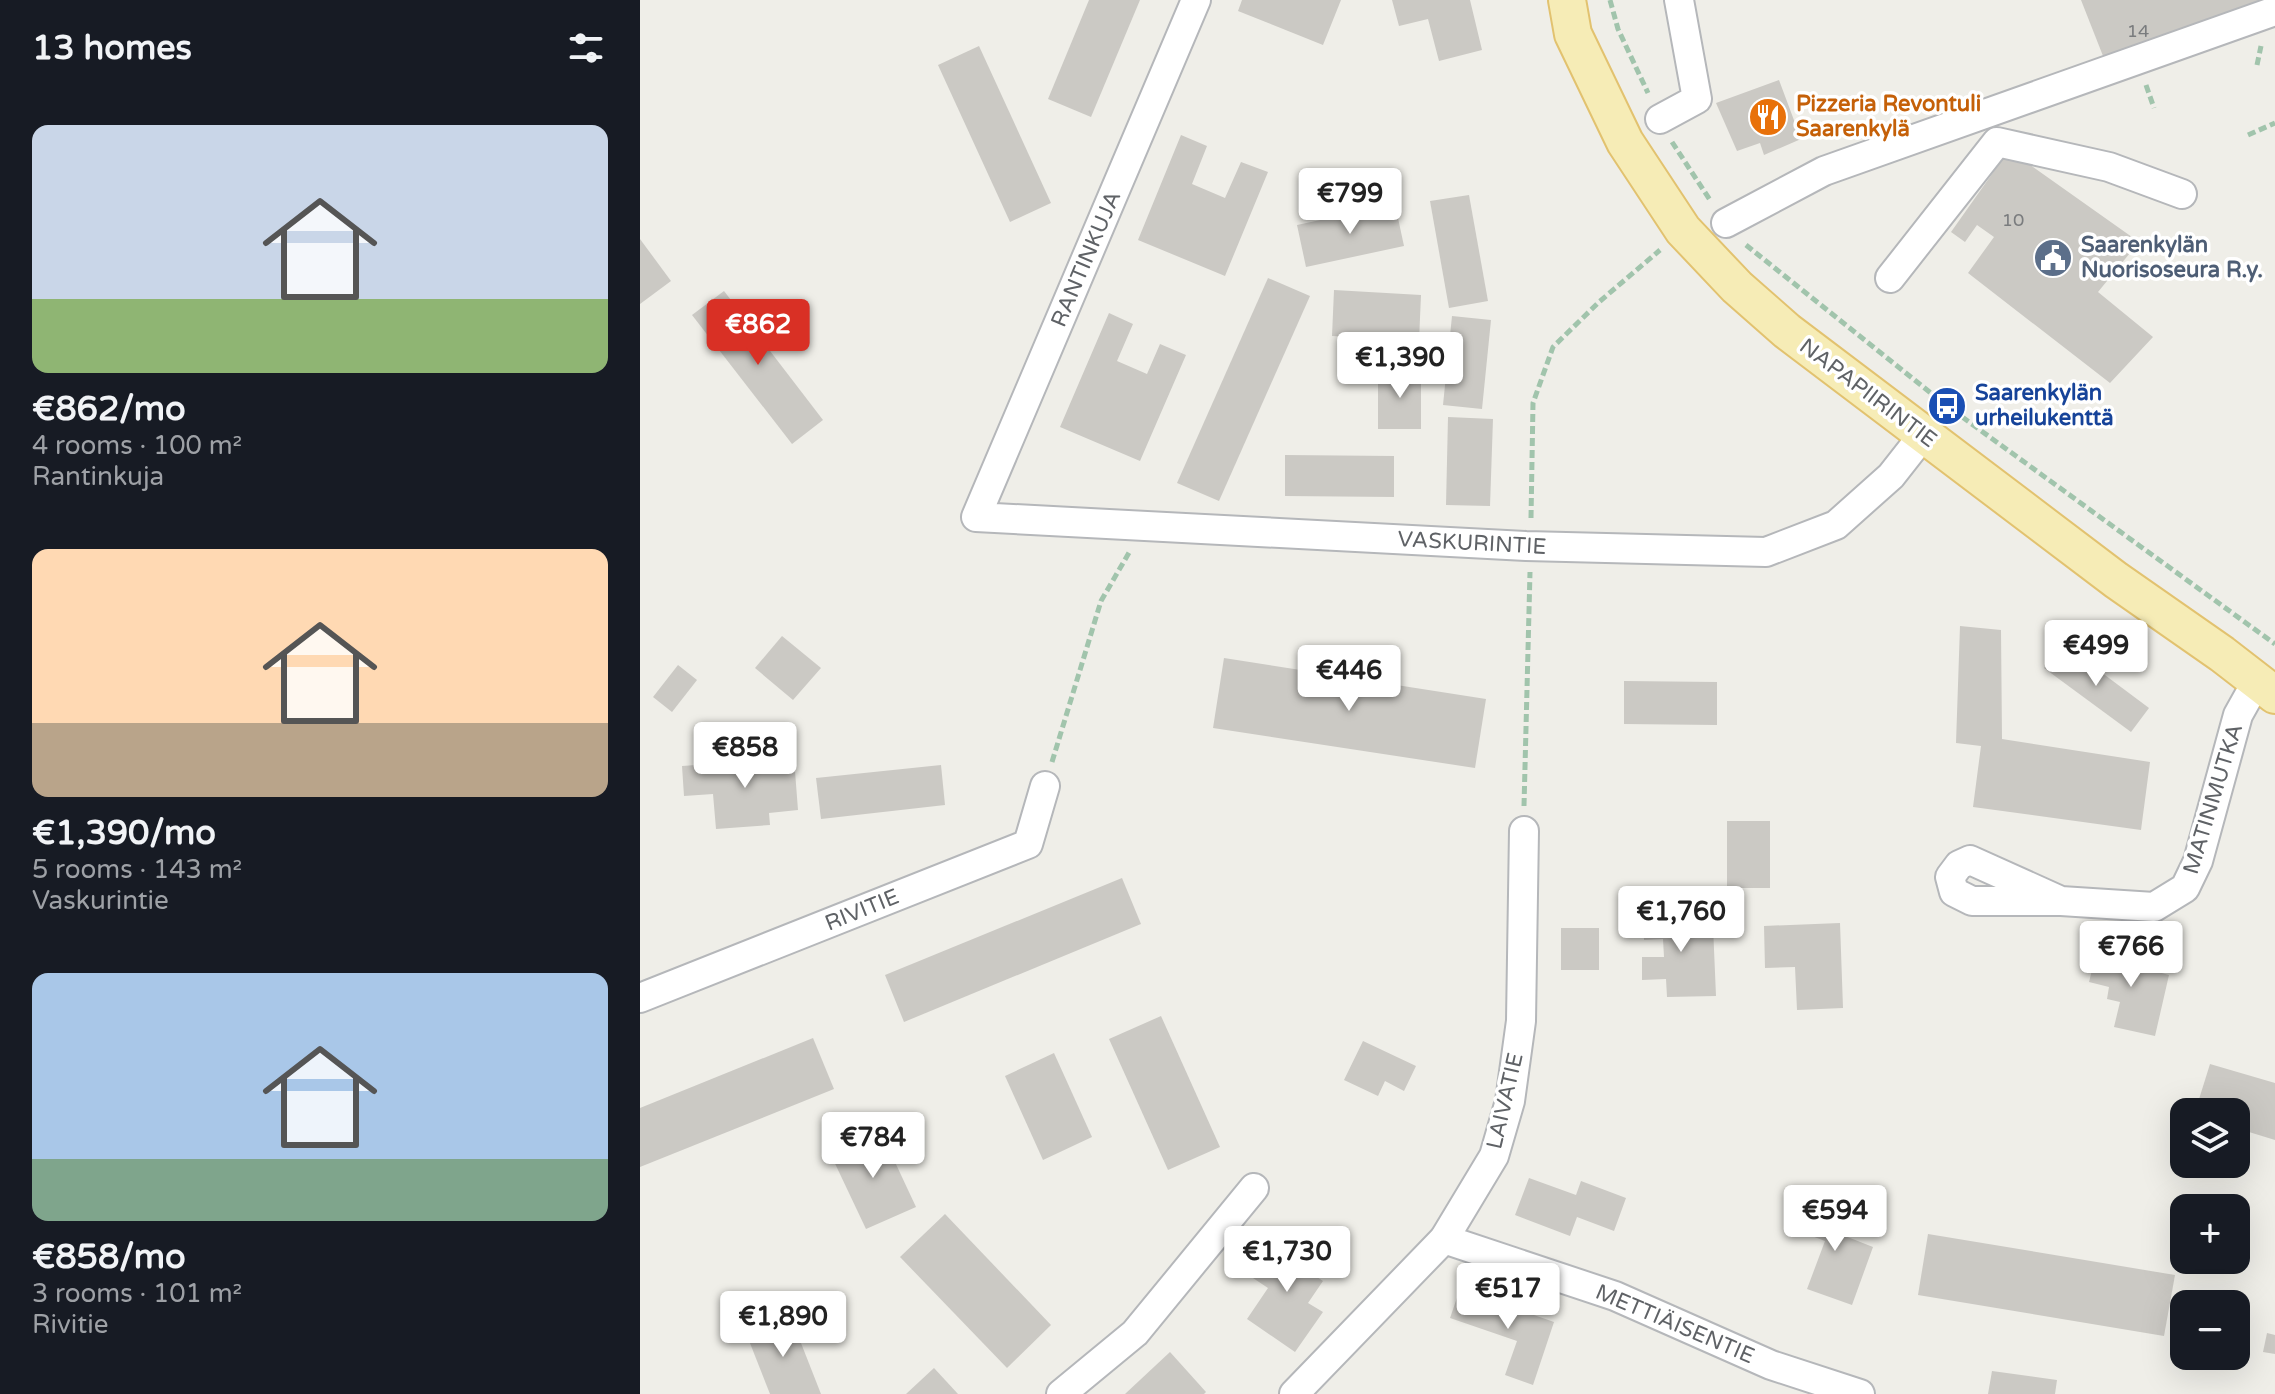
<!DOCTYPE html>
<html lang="en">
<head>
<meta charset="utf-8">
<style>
	body { margin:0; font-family:"Varela Round",sans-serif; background:#242831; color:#f1f3f6; height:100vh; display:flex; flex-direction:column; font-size:30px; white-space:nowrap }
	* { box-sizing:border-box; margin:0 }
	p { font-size:26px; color:#9ea1a6 }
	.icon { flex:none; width:44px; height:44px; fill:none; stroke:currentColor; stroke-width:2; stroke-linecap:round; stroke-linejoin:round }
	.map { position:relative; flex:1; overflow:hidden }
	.panel { display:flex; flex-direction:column; background:#171b24; width:640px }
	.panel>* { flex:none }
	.controls { position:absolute; left:1530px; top:1098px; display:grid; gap:16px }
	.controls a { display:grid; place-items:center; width:80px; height:80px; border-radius:16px; background:#171b24; box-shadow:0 8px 32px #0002; font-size:40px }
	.price { position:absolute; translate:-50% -68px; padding:0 18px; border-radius:8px; background:#fff; color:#222; font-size:26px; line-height:52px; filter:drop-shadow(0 2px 4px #0008) }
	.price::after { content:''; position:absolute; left:50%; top:48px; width:24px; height:18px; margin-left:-12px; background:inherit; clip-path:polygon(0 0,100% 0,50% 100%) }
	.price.active { background:#d93025; color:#fff }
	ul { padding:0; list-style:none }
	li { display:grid; align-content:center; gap:16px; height:424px; padding:0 32px }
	li span { display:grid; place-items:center; height:248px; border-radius:16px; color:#555 }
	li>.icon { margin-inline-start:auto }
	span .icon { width:144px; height:144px; fill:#fffc; stroke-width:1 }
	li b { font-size:34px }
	h2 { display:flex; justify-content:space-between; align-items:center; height:96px; padding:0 32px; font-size:34px }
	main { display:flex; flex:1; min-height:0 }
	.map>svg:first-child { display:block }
</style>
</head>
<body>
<main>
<section class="panel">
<h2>13 homes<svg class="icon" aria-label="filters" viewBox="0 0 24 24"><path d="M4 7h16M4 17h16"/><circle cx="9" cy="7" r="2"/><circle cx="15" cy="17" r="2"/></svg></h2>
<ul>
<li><span style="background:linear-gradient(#c9d6e8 70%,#8fb573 0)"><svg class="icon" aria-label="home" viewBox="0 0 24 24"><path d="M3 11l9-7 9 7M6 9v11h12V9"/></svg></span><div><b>€862/mo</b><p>4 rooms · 100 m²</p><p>Rantinkuja</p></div></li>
<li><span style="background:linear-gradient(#ffd9b3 70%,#b9a48a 0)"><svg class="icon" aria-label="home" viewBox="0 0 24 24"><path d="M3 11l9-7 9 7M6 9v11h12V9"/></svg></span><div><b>€1,390/mo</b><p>5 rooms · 143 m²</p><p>Vaskurintie</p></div></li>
<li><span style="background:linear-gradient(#a9c7e8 75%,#7fa58c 0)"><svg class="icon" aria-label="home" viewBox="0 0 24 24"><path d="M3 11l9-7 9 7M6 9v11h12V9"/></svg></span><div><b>€858/mo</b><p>3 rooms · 101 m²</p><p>Rivitie</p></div></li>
</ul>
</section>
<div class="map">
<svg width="1635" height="1394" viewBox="0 0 1635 1394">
	<rect width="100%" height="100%" fill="#efeee8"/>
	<g fill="#cbc9c4">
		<polygon points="449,0 500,0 451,117 408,99"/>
		<polygon points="602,0 701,0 683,45 598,11"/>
		<polygon points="752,0 830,0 842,50 799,61 788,19 759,26"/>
		<polygon points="1441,0 1620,0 1465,61"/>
		<polygon points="339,46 411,203 370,222 298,65"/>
		<polygon points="1139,80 1161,139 1124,155 1120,143 1097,151 1076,103"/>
		<polygon points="541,135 567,146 552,184 585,198 601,162 628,172 585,276 498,240"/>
		<polygon points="1369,150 1499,242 1458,292 1513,337 1470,383 1328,273 1354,237 1337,225 1325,242 1311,232"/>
		<polygon points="829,195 848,301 809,308 790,201"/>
		<polygon points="755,204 764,246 666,267 657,225"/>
		<polygon points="0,239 31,281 0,304"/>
		<polygon points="628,278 670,296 579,501 537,483"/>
		<polygon points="694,290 781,295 779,341 692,336"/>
		<polygon points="84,291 183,420 152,444 52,315"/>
		<polygon points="469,313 493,324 477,361 507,374 520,344 546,355 500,461 420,427"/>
		<polygon points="812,316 851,320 842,409 803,405"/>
		<rect x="738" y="371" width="43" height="58"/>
		<polygon points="808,417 853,419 850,506 806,505"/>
		<polygon points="645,455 754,456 754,497 645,496"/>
		<polygon points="1320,626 1361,630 1362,739 1510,762 1501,830 1333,807 1341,746 1316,743"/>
		<polygon points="142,636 181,668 153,700 115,668"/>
		<polygon points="1422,643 1509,708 1491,732 1404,668"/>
		<polygon points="584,658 846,699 835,768 573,728"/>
		<polygon points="38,665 57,680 32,712 13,697"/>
		<polygon points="984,681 1077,682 1077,725 984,724"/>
		<polygon points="154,758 158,810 129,813 130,825 76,829 73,794 44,796 42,766"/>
		<polygon points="301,765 305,805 181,819 176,778"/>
		<rect x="1087" y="821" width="43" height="67"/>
		<polygon points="482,878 501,924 264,1022 245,975"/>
		<polygon points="1051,909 1051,927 1073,926 1076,996 1027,997 1026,979 1002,980 1002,957 1024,957 1023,939 1004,940 1003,911"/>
		<polygon points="1200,923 1203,1008 1157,1010 1155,967 1125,968 1124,926"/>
		<rect x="921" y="928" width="38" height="42"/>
		<polygon points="1458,946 1513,959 1511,970 1529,975 1515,1036 1474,1027 1480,1002 1467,999 1469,987 1449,982"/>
		<polygon points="521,1016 580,1147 528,1170 469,1039"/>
		<polygon points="173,1038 194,1089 0,1167 0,1108"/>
		<polygon points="723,1041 776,1066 764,1091 745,1081 738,1096 704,1080"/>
		<polygon points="414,1053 452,1137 403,1160 365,1076"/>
		<polygon points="1570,1064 1635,1083 1635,1140 1596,1128 1596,1112 1555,1112"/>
		<polygon points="240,1130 276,1207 226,1229 190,1153"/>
		<polygon points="889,1178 936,1195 941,1181 986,1198 974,1231 937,1217 930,1236 875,1215"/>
		<polygon points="1167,1199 1212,1216 1205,1236 1233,1247 1212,1305 1167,1289 1185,1241 1156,1230"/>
		<polygon points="305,1214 411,1325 367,1368 260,1257"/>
		<polygon points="1288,1234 1535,1275 1524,1336 1278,1295"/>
		<polygon points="660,1242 685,1258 674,1275 683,1281 668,1303 683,1312 655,1352 607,1319 628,1288 607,1274 628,1243 649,1257"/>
		<polygon points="820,1289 914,1322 893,1385 865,1375 877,1341 810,1318"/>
		<polygon points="150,1315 181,1394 130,1394 106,1333"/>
		<polygon points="1627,1333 1635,1335 1635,1354 1623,1352"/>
		<polygon points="530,1352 566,1392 564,1394 485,1394"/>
		<polygon points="294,1368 318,1394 266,1394"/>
		<polygon points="1352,1371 1417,1380 1415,1394 1348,1394"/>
	</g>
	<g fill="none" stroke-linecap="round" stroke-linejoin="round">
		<g stroke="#b5b7ba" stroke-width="32">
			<g id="minor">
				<polyline points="556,0 336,517 886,546 1126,552 1196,525 1251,476 1284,434"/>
				<polyline points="1020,119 1057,99 1039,0"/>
				<polyline points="1086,223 1184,171 1635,11"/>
				<polyline points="1250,278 1357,142 1469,167 1542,194"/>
				<polyline points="1421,901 1330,860 1319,865 1310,877 1314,892 1332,901 1421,901 1514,907 1545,888 1558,861 1598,715 1617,681"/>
				<polyline points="0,998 388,844 405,786"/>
				<polyline points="804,1239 975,1296 1131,1365 1220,1394"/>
				<polyline points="421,1394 495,1333 614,1188"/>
				<polyline points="654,1394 804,1239 854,1156 870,1101 881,1021 884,831"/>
			</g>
		</g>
		<g stroke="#e2c26f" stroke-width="40">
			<polyline id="major" points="927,0 933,34 985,142 1043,230 1097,287 1147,331 1476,580 1582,654 1635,695"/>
		</g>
		<g stroke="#a1c4ac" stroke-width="5" stroke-dasharray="8 4" stroke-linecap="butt">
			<polyline points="970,0 978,29 1008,93"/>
			<polyline points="1617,65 1621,46"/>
			<polyline points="1506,85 1514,108"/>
			<polyline points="1608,135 1635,123"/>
			<polyline points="1032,142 1070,200"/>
			<polyline points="1106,245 1307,406 1635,644"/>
			<polyline points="891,518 893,403 913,347 959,302 1020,250"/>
			<polyline points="412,762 461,601 490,551"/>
			<polyline points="884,806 890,572"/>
		</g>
		<use href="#minor" stroke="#fff" stroke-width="28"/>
		<use href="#major" stroke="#f6ecb6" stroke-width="36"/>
	</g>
	<defs>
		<g id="restaurant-disc" transform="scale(2)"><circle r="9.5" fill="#e8710a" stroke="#fff"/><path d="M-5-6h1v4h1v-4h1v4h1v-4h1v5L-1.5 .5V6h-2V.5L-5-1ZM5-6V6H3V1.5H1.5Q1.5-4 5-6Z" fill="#fff"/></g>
		<g id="civic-disc" transform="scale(2)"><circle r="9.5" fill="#5c6f8a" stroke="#fff"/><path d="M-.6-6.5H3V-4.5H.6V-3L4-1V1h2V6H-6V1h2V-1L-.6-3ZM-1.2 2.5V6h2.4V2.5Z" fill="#fff"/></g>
		<g id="bus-disc" transform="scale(2)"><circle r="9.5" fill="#1a4fb4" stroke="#fff"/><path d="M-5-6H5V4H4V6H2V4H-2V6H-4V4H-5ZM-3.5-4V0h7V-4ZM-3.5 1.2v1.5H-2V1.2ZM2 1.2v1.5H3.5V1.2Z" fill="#fff"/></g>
	</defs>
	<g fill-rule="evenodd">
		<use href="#restaurant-disc" x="1128" y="117"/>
		<use href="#civic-disc" x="1413" y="258"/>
		<use href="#bus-disc" x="1307" y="406"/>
	</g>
	<g text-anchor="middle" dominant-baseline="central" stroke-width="7" stroke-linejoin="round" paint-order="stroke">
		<g font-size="18" fill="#7a7c7e">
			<text x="1498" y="31">14</text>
			<text x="1373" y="220">10</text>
		</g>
		<g font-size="22" font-weight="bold" fill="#c56008" stroke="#fff" text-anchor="start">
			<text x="1156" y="104">Pizzeria Revontuli<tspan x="1156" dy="25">Saarenkylä</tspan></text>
		</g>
		<g font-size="22" font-weight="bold" fill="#4e5e75" stroke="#fff" text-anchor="start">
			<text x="1441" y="245">Saarenkylän<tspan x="1441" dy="25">Nuorisoseura R.y.</tspan></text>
		</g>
		<g font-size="22" fill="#5f6266" stroke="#fff">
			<text transform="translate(446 259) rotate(-67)">RANTINKUJA</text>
			<text transform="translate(1228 393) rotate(37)">NAPAPIIRINTIE</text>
			<text transform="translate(832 543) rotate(3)">VASKURINTIE</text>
			<text transform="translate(1573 799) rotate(-73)">MATINMUTKA</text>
			<text transform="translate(222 910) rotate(-22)">RIVITIE</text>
			<text transform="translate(865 1101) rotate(-77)">LAIVATIE</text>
			<text transform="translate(1035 1324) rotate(23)">METTIÄISENTIE</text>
		</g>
		<g font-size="22" font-weight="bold" fill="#164399" stroke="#fff" text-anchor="start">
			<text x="1335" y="393">Saarenkylän<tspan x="1335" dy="25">urheilukenttä</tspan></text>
		</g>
	</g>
</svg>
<div class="controls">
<a><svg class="icon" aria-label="layers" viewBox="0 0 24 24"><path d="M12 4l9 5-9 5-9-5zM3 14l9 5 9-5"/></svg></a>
<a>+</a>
<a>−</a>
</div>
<b class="price" style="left:710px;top:236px">€799</b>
<b class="price active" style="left:118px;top:367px">€862</b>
<b class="price" style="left:760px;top:400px">€1,390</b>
<b class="price" style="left:1456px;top:688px">€499</b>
<b class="price" style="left:709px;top:713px">€446</b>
<b class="price" style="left:105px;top:790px">€858</b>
<b class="price" style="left:1041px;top:954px">€1,760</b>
<b class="price" style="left:1491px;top:989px">€766</b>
<b class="price" style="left:233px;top:1180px">€784</b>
<b class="price" style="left:1195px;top:1253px">€594</b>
<b class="price" style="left:647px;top:1294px">€1,730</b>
<b class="price" style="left:868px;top:1331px">€517</b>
<b class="price" style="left:143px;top:1359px">€1,890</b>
</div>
</main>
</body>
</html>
